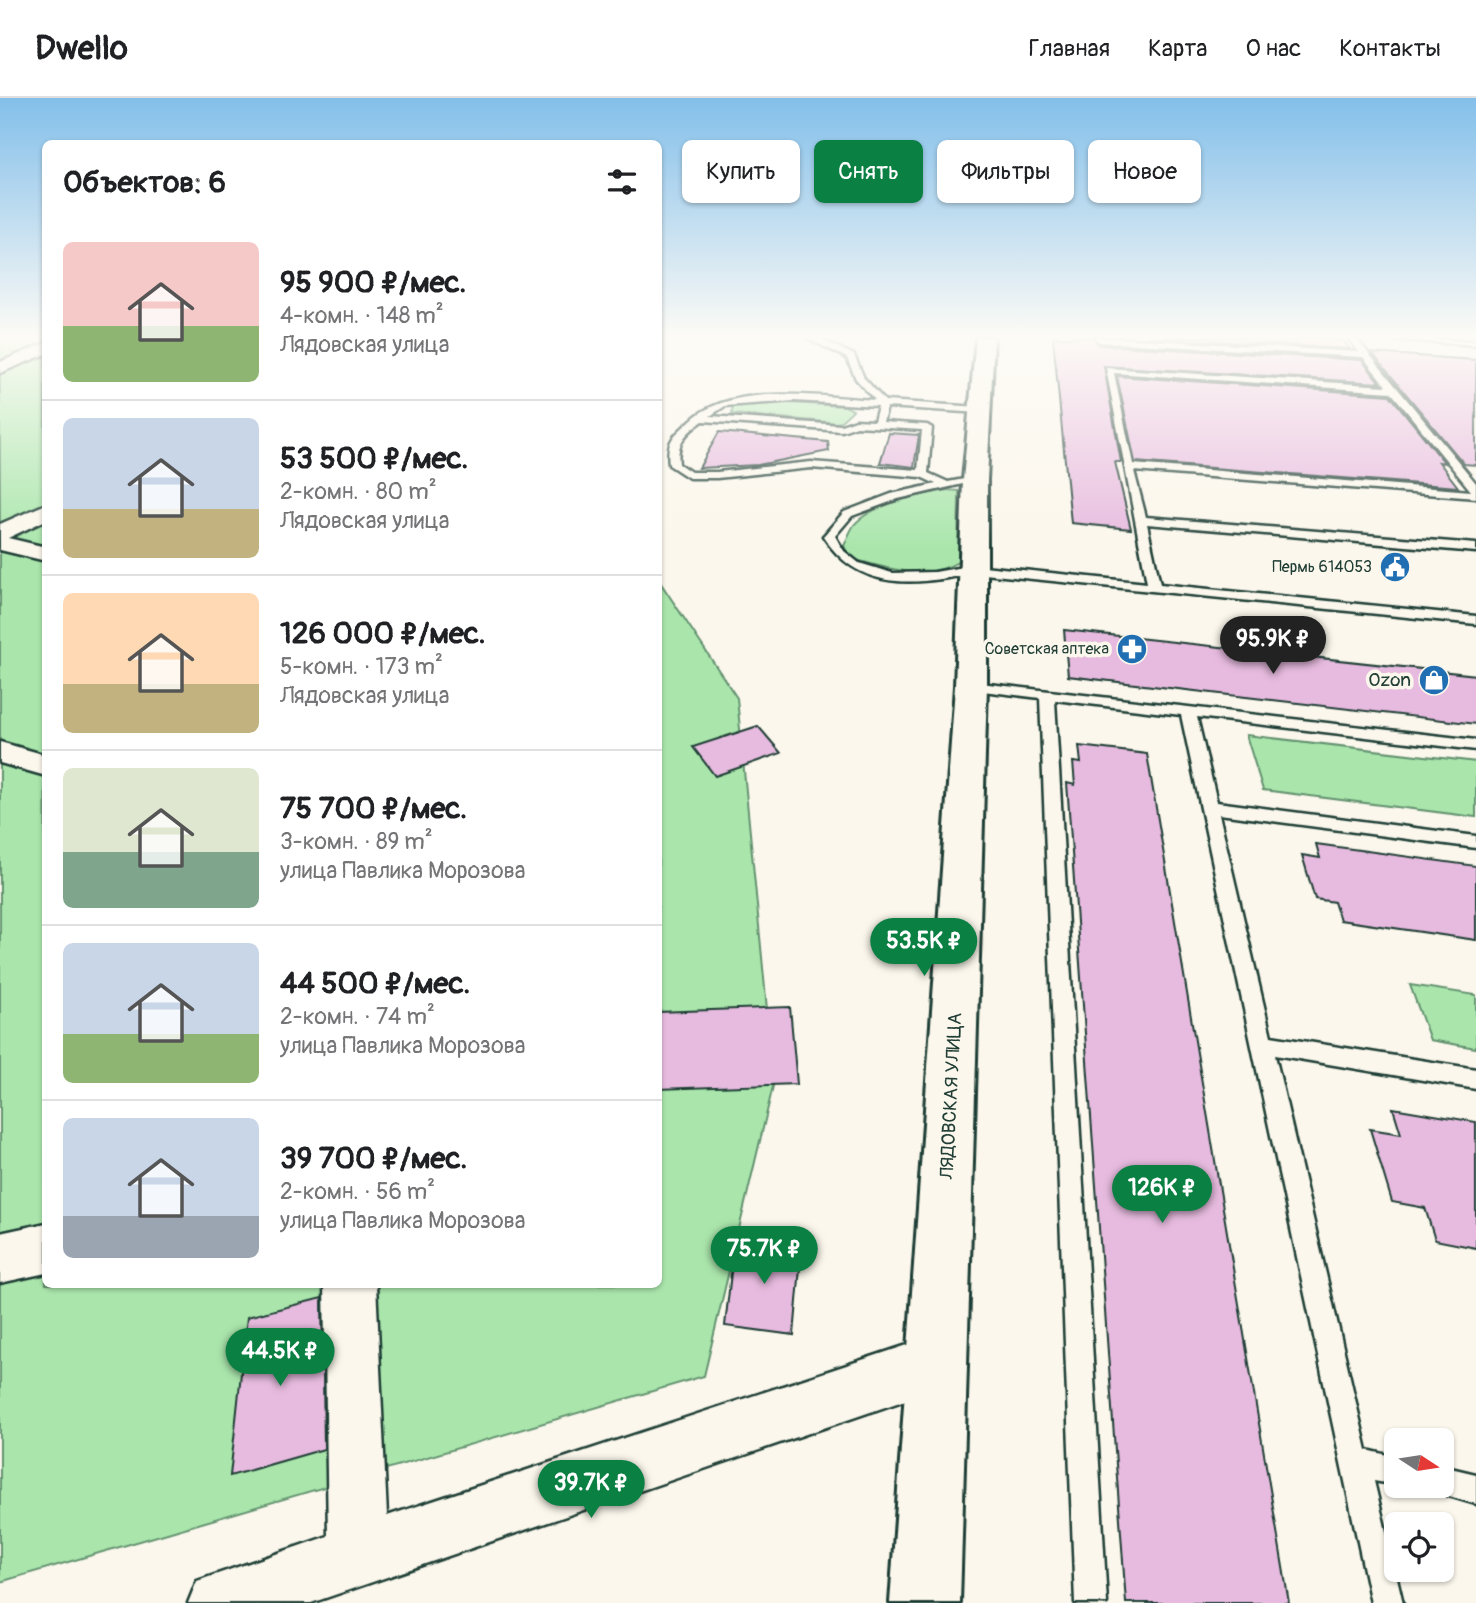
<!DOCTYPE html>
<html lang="ru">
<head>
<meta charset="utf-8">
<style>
	body { margin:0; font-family:Pangolin,sans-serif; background:#f2f2f2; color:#202124; height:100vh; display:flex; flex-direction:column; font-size:26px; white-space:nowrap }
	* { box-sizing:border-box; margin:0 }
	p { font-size:23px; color:#757577 }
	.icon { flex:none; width:38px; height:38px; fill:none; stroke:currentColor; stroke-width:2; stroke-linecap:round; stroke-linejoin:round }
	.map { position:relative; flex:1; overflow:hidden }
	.drawer { position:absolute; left:42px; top:42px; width:620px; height:1148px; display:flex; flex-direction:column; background:#fff; border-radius:10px; box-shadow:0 2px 5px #0004 }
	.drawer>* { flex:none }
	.banner { position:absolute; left:682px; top:42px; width:665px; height:63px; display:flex; gap:14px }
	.needle { width:46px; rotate:102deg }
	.controls { position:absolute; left:1384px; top:1330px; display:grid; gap:14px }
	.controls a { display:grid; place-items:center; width:70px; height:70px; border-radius:10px; background:#fff; box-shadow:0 2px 5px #0004; font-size:35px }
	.price { position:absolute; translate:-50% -60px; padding:0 16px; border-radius:24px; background:#0b8043; color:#fff; font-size:23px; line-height:46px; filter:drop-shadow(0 2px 4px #0008) }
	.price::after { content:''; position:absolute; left:50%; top:42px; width:21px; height:16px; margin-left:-10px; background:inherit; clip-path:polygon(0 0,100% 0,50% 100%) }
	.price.current { background:#222; color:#fff }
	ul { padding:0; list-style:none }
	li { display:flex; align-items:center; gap:21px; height:175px; padding:0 21px }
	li+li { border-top:2px solid #e0e0e0 }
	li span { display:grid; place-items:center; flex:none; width:196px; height:140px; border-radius:10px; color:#555 }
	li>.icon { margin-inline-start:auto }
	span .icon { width:84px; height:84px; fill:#fffc; stroke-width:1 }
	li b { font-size:30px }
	h2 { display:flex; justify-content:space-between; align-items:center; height:84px; padding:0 21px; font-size:30px }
	.tag { padding:0 24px; border-radius:10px; background:#fff; box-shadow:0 2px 5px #0004; font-size:24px; line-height:63px }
	.tag.current { background:#0b8043; color:#fff }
	header { display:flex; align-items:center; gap:42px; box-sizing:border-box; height:98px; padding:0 35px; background:#fff; border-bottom:2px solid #e0e0e0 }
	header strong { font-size:33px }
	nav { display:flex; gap:38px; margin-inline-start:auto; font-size:24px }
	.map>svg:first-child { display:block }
</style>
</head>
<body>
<header>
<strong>Dwello</strong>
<nav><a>Главная</a><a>Карта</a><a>О нас</a><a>Контакты</a></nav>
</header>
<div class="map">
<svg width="1476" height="1505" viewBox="0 0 1476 1505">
	<rect width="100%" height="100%" fill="#fbf7ec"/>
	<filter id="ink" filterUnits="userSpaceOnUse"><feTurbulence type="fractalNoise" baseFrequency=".0143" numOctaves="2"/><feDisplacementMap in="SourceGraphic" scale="14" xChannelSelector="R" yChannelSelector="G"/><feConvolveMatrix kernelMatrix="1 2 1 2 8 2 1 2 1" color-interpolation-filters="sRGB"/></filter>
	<g filter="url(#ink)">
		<g fill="#aae6ac" stroke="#649270" stroke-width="2">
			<polygon points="0,239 45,239 46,1186 658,1186 658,481 737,600 774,984 704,1278 0,1484"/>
			<polygon points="747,303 845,308 853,312 839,325 732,316 733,305"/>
			<path d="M 947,392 L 959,393 L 958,464 C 927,483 883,470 850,460 L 844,448 C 847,441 850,433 854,427 C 872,405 921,397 947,392 Z"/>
			<polygon points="1246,637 1476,664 1476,719 1263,692"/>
			<polygon points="1410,887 1476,897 1476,950 1430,942"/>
		</g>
		<g fill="#e7bbdf" stroke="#1f3d34" stroke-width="2">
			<polygon points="1053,239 1093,239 1099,247 1362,262 1380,285 1104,268 1121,364 1115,364 1131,431 1071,425"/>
			<polygon points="1146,239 1308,239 1342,241 1350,251"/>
			<polygon points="1372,255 1476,262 1476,367 1464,366"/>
			<polygon points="1117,278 1390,297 1445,365 1439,364 1458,389 1135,364"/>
			<polygon points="719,334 828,344 829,353 758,367 699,370"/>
			<polygon points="889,335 919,337 914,369 880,365"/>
			<polygon points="1064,532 1476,577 1476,626 1068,578"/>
			<polygon points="758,628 781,655 715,678 693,649"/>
			<polygon points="1079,648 1147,656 1289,1505 1126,1505 1067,685 1075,687 1073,664 1081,665"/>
			<polygon points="1316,746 1476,768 1476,842 1340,822 1334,804 1315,801 1302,757 1320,760"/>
			<polygon points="790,909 797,986 658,991 658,914"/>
			<polygon points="1393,1010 1476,1024 1476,1150 1435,1142 1425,1110 1392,1104 1370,1031 1401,1036"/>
			<polygon points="735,1139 802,1147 794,1237 725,1228"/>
			<polygon points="322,1200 324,1351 230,1378 247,1219"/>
		</g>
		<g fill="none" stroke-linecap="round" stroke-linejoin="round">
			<g stroke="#1f3d34" stroke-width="5">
				<g id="lane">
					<path d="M 805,239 L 816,239 L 854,257 L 864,280 L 885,303 L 980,309 L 985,312 L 980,315 L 887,309 L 883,324 L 927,327 L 932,330 L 928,375 L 948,384 L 975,379 L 980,382 L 898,401 L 852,418 L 835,438 L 844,453 L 859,465 L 892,475 L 935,474 L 974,467 L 1147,485 L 1106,270 L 1386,288 L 1363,259 L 1099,244 L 1095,239 L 1359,254 L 1347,239 L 1355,239 L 1476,385 L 1476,400 L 1134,373 L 1146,419 L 1476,446 L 1476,454 L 1147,426 L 1160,486 L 1476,518 L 1476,526 L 974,475 C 916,487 859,495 823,438 L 825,436 L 844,414 L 891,396 L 936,386 L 921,379 L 811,370 L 717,380 L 689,380 L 669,367 C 666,341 674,338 691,322 C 734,284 820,299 875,302 L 856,281 L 847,260 ZM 1114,275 L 1391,294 L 1471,393 L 1133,366 ZM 794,303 L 878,308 L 874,323 L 856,322 L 841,327 L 710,318 L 725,308 ZM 703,323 L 842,333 L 857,328 L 922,332 L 918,372 L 811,364 L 717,374 L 691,374 L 679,366 C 676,344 686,335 703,323 Z"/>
					<polygon points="1381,239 1476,243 1476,247 1385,241"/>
					<polygon points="971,584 1476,642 1476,652 1197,619 1217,704 1476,738 1476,750 1219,716 1271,938 1476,971 1476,991 1275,957 1367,1352 1396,1359 1396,1387 1374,1383 1403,1505 1371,1505 1181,617 1055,602 1107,1505 1075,1505 1040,600 966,591 964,588 966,585"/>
					<polygon points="1442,1368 1476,1376 1476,1406 1432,1393 1429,1388 1442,1388"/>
				</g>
			</g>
			<g stroke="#1f3d34" stroke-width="5">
				<g id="street">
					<polygon points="46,245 46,256 0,275 0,264"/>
					<polygon points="46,406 46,422 8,440 46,449 46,463 0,452 0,426"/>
					<polygon points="0,644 46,657 46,678 0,665"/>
					<polygon points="46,1125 46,1175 0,1185 0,1135"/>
					<polygon points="324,1186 376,1186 387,1418 938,1237 957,1245 965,1264 957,1283 938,1291 311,1505 188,1505 197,1483 328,1438"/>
				</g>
			</g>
			<g stroke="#1f3d34" stroke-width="6">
				<polygon id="secondary" points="976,239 994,239 987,382 987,588 960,1505 890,1505 955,588 963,382"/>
			</g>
			<use href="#lane" fill="#fbf7ec" fill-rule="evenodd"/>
			<use href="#street" fill="#fbf7ec" fill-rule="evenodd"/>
			<use href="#secondary" fill="#fbf7ec" fill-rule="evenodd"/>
		</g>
	</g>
	<linearGradient id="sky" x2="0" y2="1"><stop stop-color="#83bfea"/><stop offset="0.53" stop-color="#fdfbf6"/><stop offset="1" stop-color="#fdfbf6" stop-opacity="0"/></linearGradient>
	<rect width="1476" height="450" fill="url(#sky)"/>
	<defs>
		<g id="civic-disc" transform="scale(1.575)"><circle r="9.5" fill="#1f6fb2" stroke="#fbf7ec"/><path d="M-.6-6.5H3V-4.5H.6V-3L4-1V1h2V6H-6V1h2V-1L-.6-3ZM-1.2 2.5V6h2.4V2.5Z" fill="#fff"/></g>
		<g id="pharmacy-disc" transform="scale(1.575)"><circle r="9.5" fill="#1f6fb2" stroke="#fbf7ec"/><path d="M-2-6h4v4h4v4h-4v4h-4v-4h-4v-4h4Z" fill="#fff"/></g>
		<g id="shop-disc" transform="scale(1.575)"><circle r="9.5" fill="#1f6fb2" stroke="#fbf7ec"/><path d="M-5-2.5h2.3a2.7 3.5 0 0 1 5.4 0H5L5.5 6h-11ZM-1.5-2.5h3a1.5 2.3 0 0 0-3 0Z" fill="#fff"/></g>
	</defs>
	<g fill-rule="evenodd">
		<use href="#civic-disc" x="1395" y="469"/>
		<use href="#pharmacy-disc" x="1132" y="551"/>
		<use href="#shop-disc" x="1434" y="582"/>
	</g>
	<g text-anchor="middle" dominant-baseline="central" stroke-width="7" stroke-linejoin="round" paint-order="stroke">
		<g font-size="16" fill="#1f3d34" stroke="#fbf7ec" text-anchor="end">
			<text x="1372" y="469">Пермь 614053</text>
			<text x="1109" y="551">Советская аптека</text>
		</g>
		<g font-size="19" fill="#1f3d34" stroke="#fbf7ec" text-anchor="end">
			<text x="1411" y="582">Ozon</text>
		</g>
		<g font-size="19" fill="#1f3d34" stroke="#fbf7ec">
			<text transform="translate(951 998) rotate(-87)">ЛЯДОВСКАЯ УЛИЦА</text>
		</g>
	</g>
</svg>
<div class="controls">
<a><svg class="needle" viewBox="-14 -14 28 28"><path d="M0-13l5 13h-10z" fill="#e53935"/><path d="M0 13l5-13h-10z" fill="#757577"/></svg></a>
<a><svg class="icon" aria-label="locate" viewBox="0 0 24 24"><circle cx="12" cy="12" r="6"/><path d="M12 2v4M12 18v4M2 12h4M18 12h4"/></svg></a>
</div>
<b class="price current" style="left:1273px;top:578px">95.9K ₽</b>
<b class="price" style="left:924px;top:880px">53.5K ₽</b>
<b class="price" style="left:1162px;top:1127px">126K ₽</b>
<b class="price" style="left:764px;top:1188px">75.7K ₽</b>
<b class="price" style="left:280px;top:1290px">44.5K ₽</b>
<b class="price" style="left:591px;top:1422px">39.7K ₽</b>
<div class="banner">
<a class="tag">Купить</a>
<a class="tag current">Снять</a>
<a class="tag">Фильтры</a>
<a class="tag">Новое</a>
</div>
<section class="drawer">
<h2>Объектов: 6<svg class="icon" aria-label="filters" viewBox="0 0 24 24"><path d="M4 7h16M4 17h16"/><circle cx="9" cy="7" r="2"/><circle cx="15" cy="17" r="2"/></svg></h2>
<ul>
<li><span style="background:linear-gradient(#f6c9c9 60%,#8fb573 0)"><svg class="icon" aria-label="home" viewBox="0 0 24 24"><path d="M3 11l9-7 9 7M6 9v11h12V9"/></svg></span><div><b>95 900 ₽/мес.</b><p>4-комн. · 148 m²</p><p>Лядовская улица</p></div></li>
<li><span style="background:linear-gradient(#c9d6e8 65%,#c2b280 0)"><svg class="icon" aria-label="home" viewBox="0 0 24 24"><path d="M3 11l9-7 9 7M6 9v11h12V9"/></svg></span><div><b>53 500 ₽/мес.</b><p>2-комн. · 80 m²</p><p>Лядовская улица</p></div></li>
<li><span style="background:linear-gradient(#ffd9b3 65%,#c2b280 0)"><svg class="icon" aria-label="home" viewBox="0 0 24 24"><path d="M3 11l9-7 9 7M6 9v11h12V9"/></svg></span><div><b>126 000 ₽/мес.</b><p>5-комн. · 173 m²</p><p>Лядовская улица</p></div></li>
<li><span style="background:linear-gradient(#dfe7d0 60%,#7fa58c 0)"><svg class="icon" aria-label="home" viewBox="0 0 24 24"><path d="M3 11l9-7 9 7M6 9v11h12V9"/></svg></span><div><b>75 700 ₽/мес.</b><p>3-комн. · 89 m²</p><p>улица Павлика Морозова</p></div></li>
<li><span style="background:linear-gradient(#c9d6e8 65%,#8fb573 0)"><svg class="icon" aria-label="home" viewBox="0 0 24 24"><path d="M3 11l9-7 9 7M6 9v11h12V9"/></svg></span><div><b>44 500 ₽/мес.</b><p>2-комн. · 74 m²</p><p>улица Павлика Морозова</p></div></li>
<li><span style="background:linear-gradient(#c9d6e8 70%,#9aa5b1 0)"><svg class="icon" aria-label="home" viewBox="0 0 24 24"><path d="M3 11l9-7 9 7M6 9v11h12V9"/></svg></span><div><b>39 700 ₽/мес.</b><p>2-комн. · 56 m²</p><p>улица Павлика Морозова</p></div></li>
</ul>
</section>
</div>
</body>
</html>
